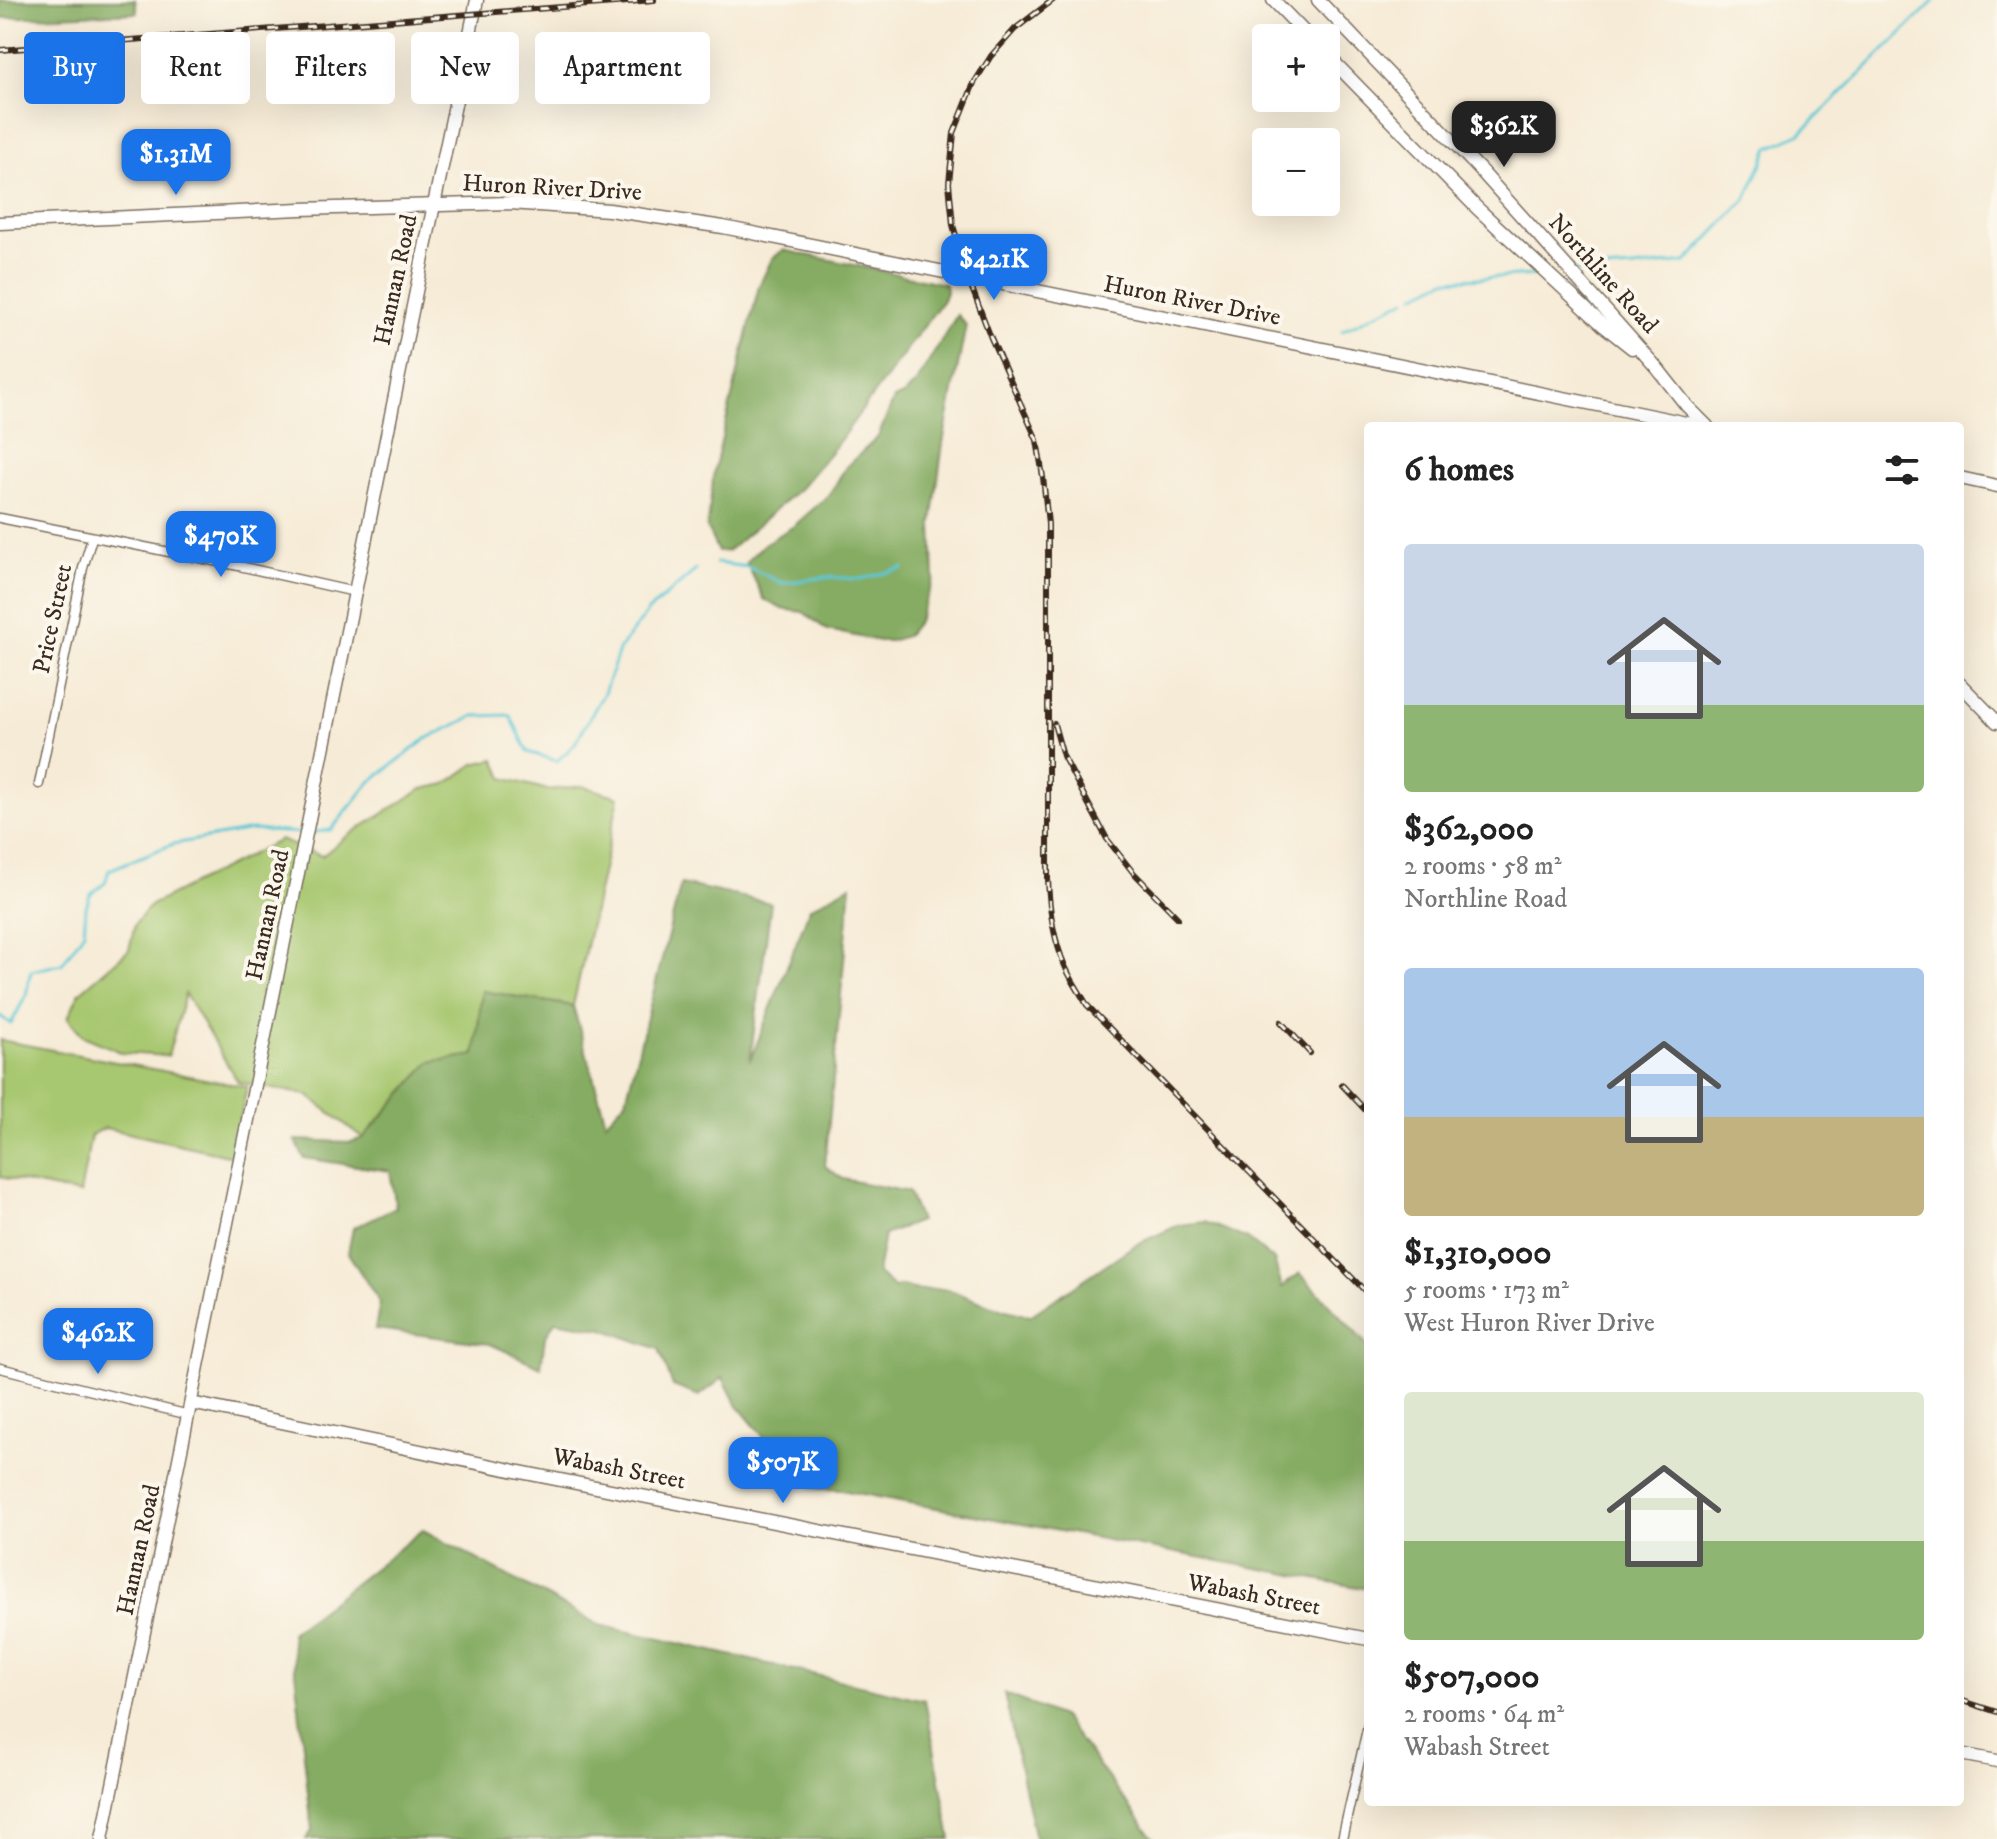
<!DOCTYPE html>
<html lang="en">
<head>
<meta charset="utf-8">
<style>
	body { margin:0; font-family:"IM FELL DW Pica",serif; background:#f6f6f6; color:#222; height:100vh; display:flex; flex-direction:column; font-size:30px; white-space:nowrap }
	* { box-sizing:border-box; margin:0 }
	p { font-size:26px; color:#767676 }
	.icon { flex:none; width:44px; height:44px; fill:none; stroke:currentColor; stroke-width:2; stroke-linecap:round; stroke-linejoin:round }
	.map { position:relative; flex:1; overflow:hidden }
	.sheet { position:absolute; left:1364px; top:422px; width:600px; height:1384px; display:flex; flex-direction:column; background:#fff; border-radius:8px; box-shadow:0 8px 32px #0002 }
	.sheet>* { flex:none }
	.top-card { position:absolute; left:24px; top:32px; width:760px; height:72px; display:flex; gap:16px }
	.tools { position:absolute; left:1252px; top:24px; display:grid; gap:16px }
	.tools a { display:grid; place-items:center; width:88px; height:88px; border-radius:8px; background:#fff; box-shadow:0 8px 32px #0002; font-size:40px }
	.price { position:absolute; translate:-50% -68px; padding:0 18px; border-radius:16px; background:#1a73e8; color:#fff; font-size:26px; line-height:52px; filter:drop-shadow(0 2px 4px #0008) }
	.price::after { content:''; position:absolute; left:50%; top:48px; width:24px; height:18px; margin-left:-12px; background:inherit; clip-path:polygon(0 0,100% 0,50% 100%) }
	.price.selected { background:#222; color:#fff }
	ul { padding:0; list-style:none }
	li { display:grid; align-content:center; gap:16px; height:424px; padding:0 40px }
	li span { display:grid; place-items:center; height:248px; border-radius:8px; color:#555 }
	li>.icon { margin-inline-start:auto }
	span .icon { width:144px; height:144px; fill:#fffc; stroke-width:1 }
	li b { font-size:34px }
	h2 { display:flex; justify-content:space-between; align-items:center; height:96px; padding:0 40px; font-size:34px }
	.pill { padding:0 28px; border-radius:8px; background:#fff; box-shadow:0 8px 32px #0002; font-size:28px; line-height:72px }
	.pill.selected { background:#1a73e8; color:#fff }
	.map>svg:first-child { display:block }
</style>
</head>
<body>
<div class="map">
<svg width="1997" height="1839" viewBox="0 0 1997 1839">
	<rect width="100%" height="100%" fill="#fbf7ec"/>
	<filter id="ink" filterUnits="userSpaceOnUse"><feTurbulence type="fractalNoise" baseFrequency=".0125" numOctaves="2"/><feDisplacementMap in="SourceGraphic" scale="16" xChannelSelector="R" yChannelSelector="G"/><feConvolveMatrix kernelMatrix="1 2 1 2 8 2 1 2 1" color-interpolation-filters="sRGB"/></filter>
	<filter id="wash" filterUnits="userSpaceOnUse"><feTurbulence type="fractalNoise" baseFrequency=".006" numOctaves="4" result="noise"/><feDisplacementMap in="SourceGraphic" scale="32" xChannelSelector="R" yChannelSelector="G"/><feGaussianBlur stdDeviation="1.8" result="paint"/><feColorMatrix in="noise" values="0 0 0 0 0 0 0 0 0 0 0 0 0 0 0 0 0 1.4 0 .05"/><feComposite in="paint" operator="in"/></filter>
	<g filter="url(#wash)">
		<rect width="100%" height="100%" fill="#f6ebd6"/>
		<g fill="#a7c76f" stroke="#717846" stroke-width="2">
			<polygon points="495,759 503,778 548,790 582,786 619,797 573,1006 482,991 475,1055 430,1062 363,1138 307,1095 238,1082 185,994 168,1056 123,1053 83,1036 68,1018 79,993 129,950 135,924 151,905 280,840 322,856 346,837 422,789 446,784 474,764"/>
			<polygon points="0,1040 247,1087 232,1156 105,1128 91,1135 80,1194 0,1177"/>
		</g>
		<g fill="#85ac62" stroke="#606b40" stroke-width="2">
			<polygon points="0,0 135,0 137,13 0,18"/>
			<polygon points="783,250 945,284 946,292 943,300 835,447 800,488 728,551 718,552 707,528 714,471 759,286 772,259"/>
			<polygon points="957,315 966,325 943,443 932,523 934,579 918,621 906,636 890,641 879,641 827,630 803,612 782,609 764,599 746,562 764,544 794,526 830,494 846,467 878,437 894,399 905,394 916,383"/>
			<polygon points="681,884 771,903 750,1061 810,908 851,885 825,1166 843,1179 908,1192 920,1221 884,1235 877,1273 894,1288 902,1286 917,1290 947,1289 994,1307 1030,1316 1135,1245 1179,1225 1205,1222 1248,1239 1274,1260 1282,1287 1300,1273 1368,1346 1368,1589 841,1490 813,1488 788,1466 737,1405 723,1378 699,1396 673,1386 659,1349 603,1329 555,1321 545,1337 541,1367 490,1344 375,1329 380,1303 348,1253 353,1228 396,1207 390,1171 304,1158 295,1140 351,1142 363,1138 430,1062 475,1055 482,991 573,1006 606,1122 626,1100"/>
			<polygon points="423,1530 599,1625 925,1700 951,1839 306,1839 312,1831 291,1633"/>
			<polygon points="1004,1693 1063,1718 1154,1839 1035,1839"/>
		</g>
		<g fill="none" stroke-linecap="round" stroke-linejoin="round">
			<g stroke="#5cc7d5" stroke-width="3">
				<polyline points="1604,270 1634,268 1686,262 1745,200 1769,148 1801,133 1935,0"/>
				<polyline points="1575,272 1595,270"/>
				<polyline points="1415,295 1445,280 1536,275"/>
				<polyline points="1342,331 1406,299"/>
				<polyline points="716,563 748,567 782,583 826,577 861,579 903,568"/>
				<polyline points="309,833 331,830 370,782 426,739 474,716 510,715 528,752 557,761 574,745 604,693 620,648 648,611 696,570"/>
				<polyline points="0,1016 11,1024 26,995 31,971 62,964 84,932 86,907 90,895 105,883 109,870 173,844 252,830 301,833"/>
			</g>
		</g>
	</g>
	<g filter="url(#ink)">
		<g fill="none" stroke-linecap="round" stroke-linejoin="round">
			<g stroke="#7c6e5e" stroke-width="11">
				<g id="street">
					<polyline points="0,518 239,566 355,592"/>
					<polyline points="39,784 83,568 92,538"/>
					<polyline points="0,1368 189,1415"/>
					<polyline points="1342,1839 1368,1725"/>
				</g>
			</g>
			<g stroke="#7c6e5e" stroke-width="15">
				<g id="secondary">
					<polyline points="1273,0 1310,38"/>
					<polyline points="1318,0 1483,173 1657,368 1687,406 1707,426"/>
					<polyline points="1326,54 1477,208 1603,325 1632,348"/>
					<polyline points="0,223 300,209 510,203 609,210 723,227 1701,426"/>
					<polyline points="1960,478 1997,486"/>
					<polyline points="1960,684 1997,722"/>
					<polyline points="191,1403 525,1473 1368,1639"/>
					<polyline points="1960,1754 1997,1761"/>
					<polyline points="102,1839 422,262 477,0"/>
				</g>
			</g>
			<use href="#street" stroke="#fff" stroke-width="8"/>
			<use href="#secondary" stroke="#fff" stroke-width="12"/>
			<g stroke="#3b2a1e" stroke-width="6">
				<g id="rail">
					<path d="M 1053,0 L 1015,29 L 991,56 L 974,83 L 954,133 L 949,183 L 953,225 L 968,278 L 991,338 L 1037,440 L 1043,477 L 1048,524 L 1048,879 C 1049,908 1053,938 1065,966 C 1071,980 1080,992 1087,1005 L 1368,1294"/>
					<polyline points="0,50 654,0"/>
					<polyline points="1054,724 1063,756 1107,839 1132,871 1178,918"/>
					<polyline points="1281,1022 1310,1053"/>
					<polyline points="1342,1085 1368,1113"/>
					<polyline points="1960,1700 1997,1712"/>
				</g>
			</g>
			<use href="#rail" stroke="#fbf7ec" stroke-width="3" stroke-dasharray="9" stroke-linecap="butt"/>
		</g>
	</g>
	<g text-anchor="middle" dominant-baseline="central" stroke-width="8" stroke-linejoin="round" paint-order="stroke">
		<g font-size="24" fill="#3b2a1e" stroke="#fbf7ec">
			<text transform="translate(552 188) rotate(3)">Huron River Drive</text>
			<text transform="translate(1603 274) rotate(48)">Northline Road</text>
			<text transform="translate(396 280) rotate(-78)">Hannan Road</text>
			<text transform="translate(1192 301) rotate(11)">Huron River Drive</text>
			<text transform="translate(53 619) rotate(-78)">Price Street</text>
			<text transform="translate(268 915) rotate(-78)">Hannan Road</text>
			<text transform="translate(619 1469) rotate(11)">Wabash Street</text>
			<text transform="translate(139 1550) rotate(-78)">Hannan Road</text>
			<text transform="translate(1254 1595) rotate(11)">Wabash Street</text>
		</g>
	</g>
</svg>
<div class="tools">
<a>+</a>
<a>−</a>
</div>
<b class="price selected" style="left:1504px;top:169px">$362K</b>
<b class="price" style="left:176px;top:197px">$1.31M</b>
<b class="price" style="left:994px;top:302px">$421K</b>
<b class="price" style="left:221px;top:579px">$470K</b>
<b class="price" style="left:98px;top:1376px">$462K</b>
<b class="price" style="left:783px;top:1505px">$507K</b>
<div class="top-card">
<a class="pill selected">Buy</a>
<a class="pill">Rent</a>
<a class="pill">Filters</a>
<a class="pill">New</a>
<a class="pill">Apartment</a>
</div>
<section class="sheet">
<h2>6 homes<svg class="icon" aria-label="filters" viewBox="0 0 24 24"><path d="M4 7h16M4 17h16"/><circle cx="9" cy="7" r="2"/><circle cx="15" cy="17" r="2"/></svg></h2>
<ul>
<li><span style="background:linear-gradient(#c9d6e8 65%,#8fb573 0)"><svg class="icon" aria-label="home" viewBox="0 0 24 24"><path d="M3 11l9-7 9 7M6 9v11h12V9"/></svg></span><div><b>$362,000</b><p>2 rooms · 58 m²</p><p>Northline Road</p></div></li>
<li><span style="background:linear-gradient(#a9c7e8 60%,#c2b280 0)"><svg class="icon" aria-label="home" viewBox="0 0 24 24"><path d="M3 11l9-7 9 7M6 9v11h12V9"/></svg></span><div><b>$1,310,000</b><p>5 rooms · 173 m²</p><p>West Huron River Drive</p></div></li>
<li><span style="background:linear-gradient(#dfe7d0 60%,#8fb573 0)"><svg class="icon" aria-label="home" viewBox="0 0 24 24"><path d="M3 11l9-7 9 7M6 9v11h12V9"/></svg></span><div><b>$507,000</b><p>2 rooms · 64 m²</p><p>Wabash Street</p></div></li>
</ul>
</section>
</div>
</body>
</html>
